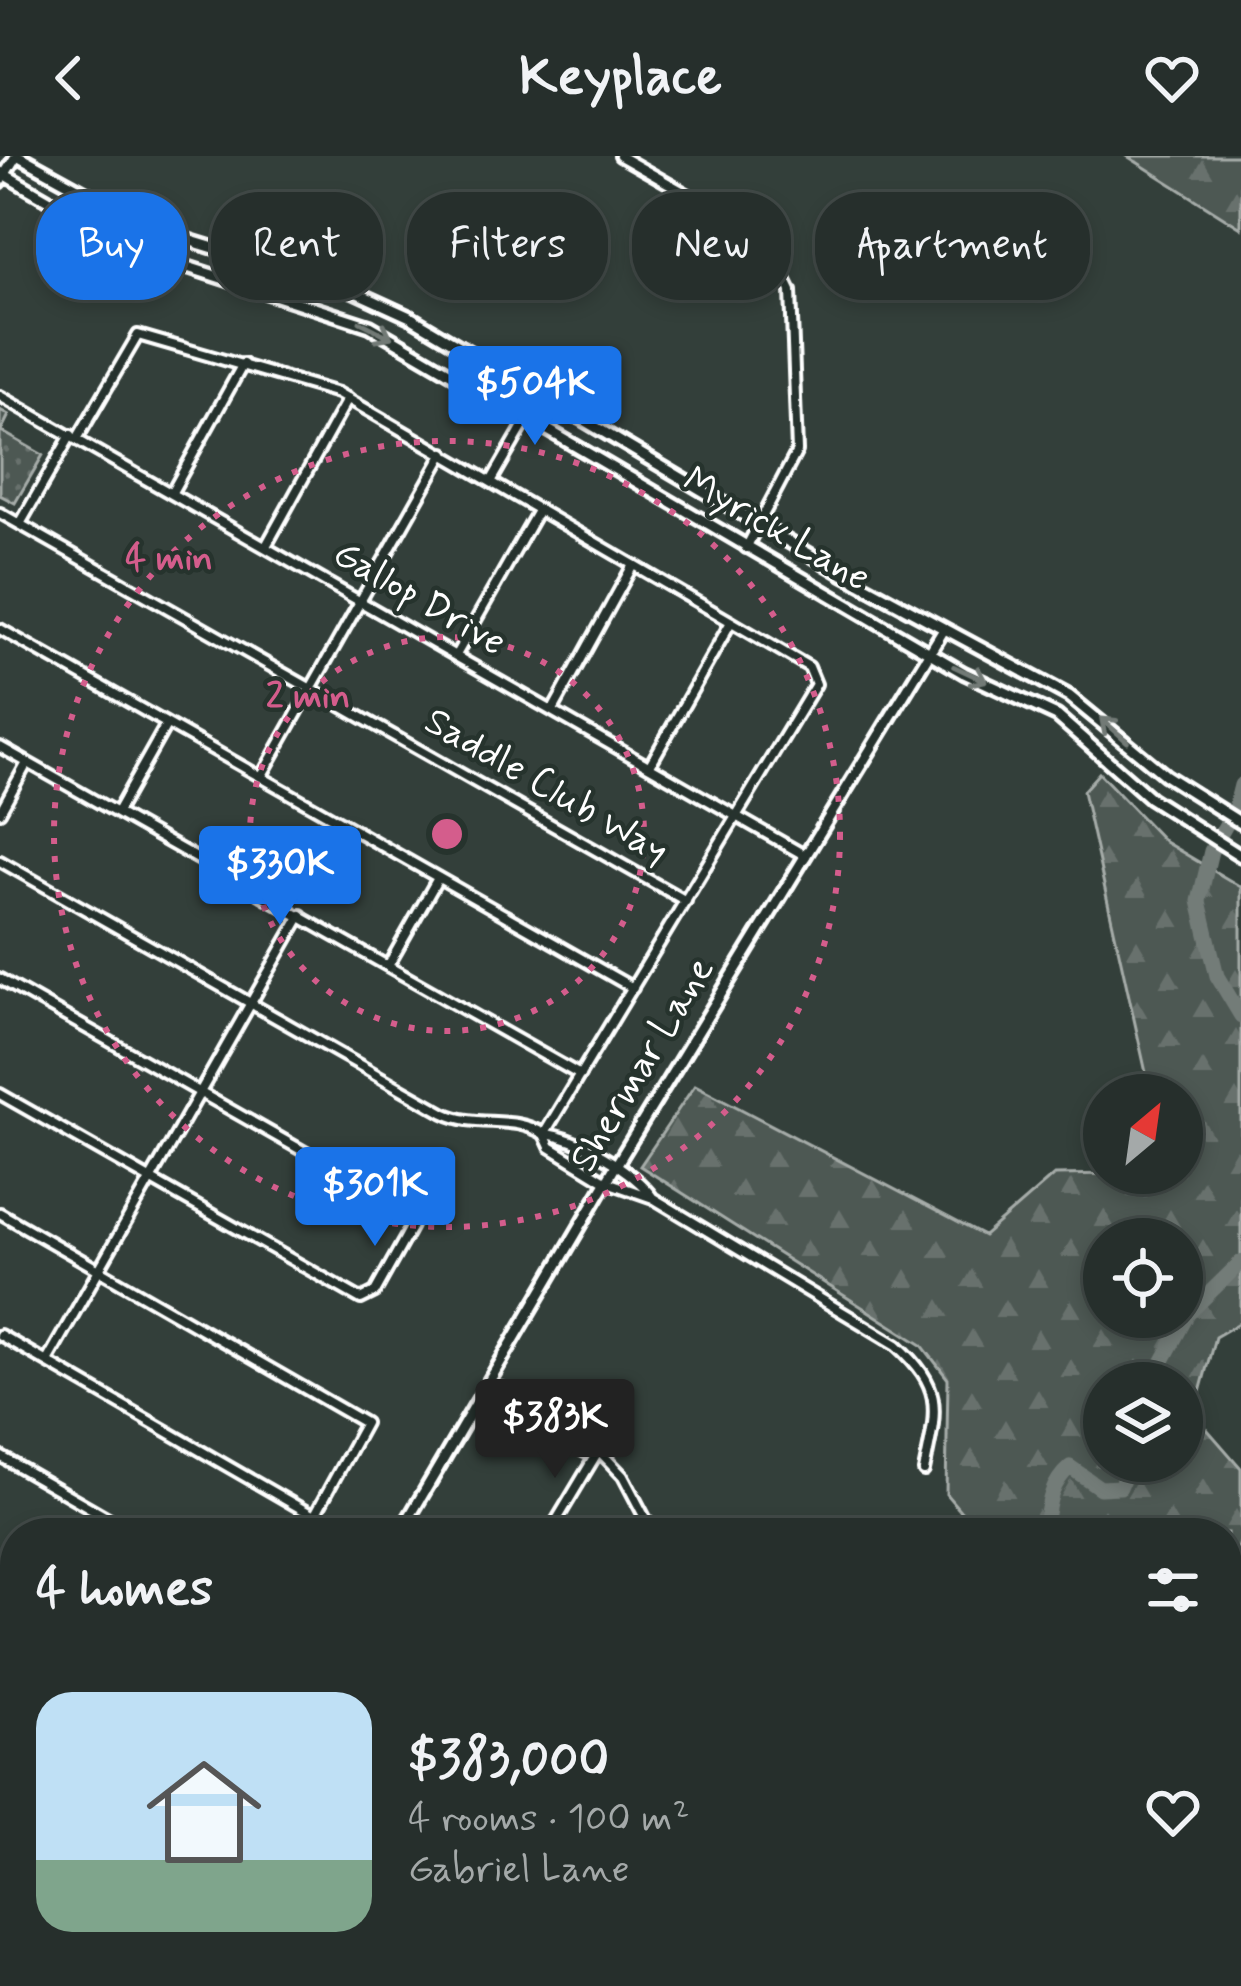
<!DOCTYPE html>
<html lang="en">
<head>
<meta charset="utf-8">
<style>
	body { margin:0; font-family:Mynerve,sans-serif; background:#2e3734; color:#f1f3f6; height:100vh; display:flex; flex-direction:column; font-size:45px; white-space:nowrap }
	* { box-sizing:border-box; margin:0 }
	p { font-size:39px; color:#a4a9a9 }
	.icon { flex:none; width:66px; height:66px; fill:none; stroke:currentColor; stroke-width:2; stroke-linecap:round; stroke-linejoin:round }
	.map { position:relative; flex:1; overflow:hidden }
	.sheet { position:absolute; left:0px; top:1362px; width:1242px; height:468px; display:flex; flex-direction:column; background:#262f2c; border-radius:48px 48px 0 0; box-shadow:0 6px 18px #0003,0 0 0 3px #424a48 }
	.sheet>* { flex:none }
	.banner { position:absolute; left:36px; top:36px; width:1170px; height:108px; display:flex; gap:24px }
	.needle { width:78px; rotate:29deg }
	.buttons { position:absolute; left:1083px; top:918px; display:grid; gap:24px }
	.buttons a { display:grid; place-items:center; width:120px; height:120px; border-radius:50%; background:#262f2c; box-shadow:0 6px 18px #0003,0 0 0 3px #424a48; font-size:60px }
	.price { position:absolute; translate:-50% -102px; padding:0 27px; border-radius:12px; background:#1a73e8; color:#fff; font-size:39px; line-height:78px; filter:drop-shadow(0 3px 6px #0008) }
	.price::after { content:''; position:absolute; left:50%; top:72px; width:36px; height:27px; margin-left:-18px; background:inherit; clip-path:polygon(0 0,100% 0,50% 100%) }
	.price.current { background:#222; color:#fff }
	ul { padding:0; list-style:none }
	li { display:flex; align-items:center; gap:36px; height:300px; padding:0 36px }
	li+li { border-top:3px solid #424a48 }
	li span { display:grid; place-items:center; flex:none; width:336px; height:240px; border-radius:36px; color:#555 }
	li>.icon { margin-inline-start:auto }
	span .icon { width:144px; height:144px; fill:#fffc; stroke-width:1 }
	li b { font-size:51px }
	h2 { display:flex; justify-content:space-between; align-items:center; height:144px; padding:0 36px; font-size:51px }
	.tag { padding:0 42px; border-radius:48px; background:#262f2c; box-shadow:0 6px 18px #0003,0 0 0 3px #424a48; font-size:42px; line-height:108px }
	.tag.current { background:#1a73e8; color:#fff }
	header { display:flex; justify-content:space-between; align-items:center; height:156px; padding:0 36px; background:#262f2c; font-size:54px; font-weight:700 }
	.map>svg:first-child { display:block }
</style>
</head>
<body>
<header><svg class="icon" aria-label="back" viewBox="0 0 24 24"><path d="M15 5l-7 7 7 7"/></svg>Keyplace<svg class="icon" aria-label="heart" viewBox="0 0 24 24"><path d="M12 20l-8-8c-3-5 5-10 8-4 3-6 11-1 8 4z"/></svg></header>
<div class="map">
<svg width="1241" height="1830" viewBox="0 0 1241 1830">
	<defs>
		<pattern id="forest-firs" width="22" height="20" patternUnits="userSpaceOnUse" patternTransform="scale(3)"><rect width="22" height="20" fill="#4d5853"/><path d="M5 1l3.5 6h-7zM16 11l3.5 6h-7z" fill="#68716d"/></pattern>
		<pattern id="park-dots" width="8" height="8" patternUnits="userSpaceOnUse" patternTransform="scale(3)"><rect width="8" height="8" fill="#4d5853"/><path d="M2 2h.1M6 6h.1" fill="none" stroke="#68716d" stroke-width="1.8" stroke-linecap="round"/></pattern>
	</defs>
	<rect width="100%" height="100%" fill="#333f3a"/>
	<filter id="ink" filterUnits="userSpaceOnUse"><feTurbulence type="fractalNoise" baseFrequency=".00833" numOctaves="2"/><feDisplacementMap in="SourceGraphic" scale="24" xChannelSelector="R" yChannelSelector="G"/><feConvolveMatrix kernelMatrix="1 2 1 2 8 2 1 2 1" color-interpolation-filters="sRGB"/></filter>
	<g filter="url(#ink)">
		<polygon fill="#404c47" points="0,1742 15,1750 15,1815 121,1815 116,1830 0,1830"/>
		<g fill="url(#forest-firs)" stroke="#a6aca9" stroke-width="3" fill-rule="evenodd">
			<polygon points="1127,0 1241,0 1241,72"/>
			<path d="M 1099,617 L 1165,686 L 1241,731 L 1241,1166 L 1215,1181 L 1194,1258 L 1241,1312 L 1241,1384 L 1227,1424 L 1230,1451 L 1241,1458 L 1241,1830 L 834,1830 L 858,1815 L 1227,1815 L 1227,1377 L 979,1377 L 946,1338 L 948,1223 L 922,1189 L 640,1010 L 695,929 L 984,1080 L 1054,1019 L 1182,1017 L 1182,939 L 1151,939 L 1083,635 ZM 1182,1083 L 1182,1161 L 1104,1161 L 1104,1083 ZM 1104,1227 L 1182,1227 L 1182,1305 L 1104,1305 Z"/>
			<polygon points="673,1815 749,1815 784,1830 690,1830"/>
		</g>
		<polygon fill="url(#park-dots)" stroke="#a6aca9" stroke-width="3" points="0,254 9,259 1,275 43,299 15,347 0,339"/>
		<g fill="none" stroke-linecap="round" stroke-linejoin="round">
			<g stroke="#737b78" stroke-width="15">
				<polyline points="1241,629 1235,653 1211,695 1199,745 1217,820 1241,860"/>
				<polyline points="1151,1227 1188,1158 1241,1106"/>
				<path d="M 1044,1377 C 1048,1351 1049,1329 1070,1311 L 1100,1332 L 1120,1331 L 1131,1305"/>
				<polyline points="1110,1830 1113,1815"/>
			</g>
			<g stroke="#fff" stroke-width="16">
				<g id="minor">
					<polyline points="620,0 747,72 773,98 791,135 797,295 746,392"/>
					<polyline points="0,240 806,700"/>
					<polyline points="492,324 541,239"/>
					<polyline points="172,336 243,208"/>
					<polyline points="0,357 686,745"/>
					<polyline points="20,368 71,279"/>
					<polyline points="266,390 348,242"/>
					<polyline points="0,473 633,832"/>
					<polyline points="456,499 539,353"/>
					<polyline points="553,554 633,409"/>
					<polyline points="0,591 580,919"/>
					<polyline points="650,609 731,466"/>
					<polyline points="261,621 444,297"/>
					<polyline points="0,656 27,607"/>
					<polyline points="117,656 166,569"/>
					<path d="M 0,705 L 444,957 C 477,973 511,958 544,978 L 816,528 L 809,511 L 338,237 L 138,179 L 77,283"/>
					<polyline points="388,810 438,722"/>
					<polyline points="0,823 407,1054 412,1070 375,1136 361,1143 0,938"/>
					<path d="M 653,1042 C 634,1015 577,981 544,978 L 550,991 L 607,1026 L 653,1042 L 897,1189 C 946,1234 936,1255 924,1315"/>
					<polyline points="0,1057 365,1267 305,1377"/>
					<polyline points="0,1179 314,1360"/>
					<polyline points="47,1205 301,759"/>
					<polyline points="489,1231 494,1242 585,1296 598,1296"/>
					<polyline points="493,1234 501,1232 588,1283 623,1320 653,1377"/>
					<polyline points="0,1300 134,1377"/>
					<polyline points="549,1377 597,1297"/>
					<polyline points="0,1419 15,1428"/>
					<polyline points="0,1642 15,1650"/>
					<polyline points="161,1815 188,1830"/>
					<polyline points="478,1815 484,1830"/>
					<polyline points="296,1830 305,1815"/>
				</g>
			</g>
			<g stroke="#fff" stroke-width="18">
				<g id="tertiary">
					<polyline points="19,0 152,73 351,134 410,161 843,418 1069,540 1165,619 1241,667"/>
					<polyline points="0,16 135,94 370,170 964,517 1057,560 1150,642 1241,700"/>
					<polyline points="0,26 16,0"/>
					<polyline points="400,1377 615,1011 943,475"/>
					<polyline points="0,1722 15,1731"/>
					<polyline points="126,1830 134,1815"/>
				</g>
			</g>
			<use href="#minor" stroke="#26332d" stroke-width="8"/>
			<use href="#tertiary" stroke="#26332d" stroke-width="9"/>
		</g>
		<defs><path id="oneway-shaft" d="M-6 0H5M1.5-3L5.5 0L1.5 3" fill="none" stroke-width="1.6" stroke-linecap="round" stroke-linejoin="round" transform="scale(3)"/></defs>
		<g stroke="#727a76">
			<use href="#oneway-shaft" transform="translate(376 174) rotate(27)"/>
			<use href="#oneway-shaft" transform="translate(970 518) rotate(25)"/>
			<use href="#oneway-shaft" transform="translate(1114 574) rotate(-138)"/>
		</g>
	</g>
	<g fill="none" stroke="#d45d8c" stroke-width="6" stroke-dasharray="6 12">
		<circle cx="447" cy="678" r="197"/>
		<circle cx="447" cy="678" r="393"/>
	</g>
	<g text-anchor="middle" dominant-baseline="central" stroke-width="9" stroke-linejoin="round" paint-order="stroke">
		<g font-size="39" fill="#fff" stroke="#26332d">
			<text transform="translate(776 374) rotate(30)">Myrick Lane</text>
			<text transform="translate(419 443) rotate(30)">Gallop Drive</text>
			<text transform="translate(546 631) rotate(30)">Saddle Club Way</text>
			<text transform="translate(643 909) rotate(-59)">Shermar Lane</text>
		</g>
	</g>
	<circle cx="447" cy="678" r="18" fill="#d45d8c" stroke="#26332d" stroke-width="6"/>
	<g font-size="36" text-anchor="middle" font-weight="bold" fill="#d45d8c" stroke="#26332d" stroke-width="9" stroke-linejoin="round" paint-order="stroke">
		<text x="169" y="413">4 min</text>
		<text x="308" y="551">2 min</text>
	</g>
</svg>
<div class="buttons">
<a><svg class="needle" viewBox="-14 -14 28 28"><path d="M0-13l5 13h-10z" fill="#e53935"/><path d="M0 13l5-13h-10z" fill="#a4a9a9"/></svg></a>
<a><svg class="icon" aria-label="locate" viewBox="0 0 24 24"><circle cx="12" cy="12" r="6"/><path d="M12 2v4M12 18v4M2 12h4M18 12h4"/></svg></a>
<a><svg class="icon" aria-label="layers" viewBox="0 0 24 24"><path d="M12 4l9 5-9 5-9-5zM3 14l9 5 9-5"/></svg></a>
</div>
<b class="price" style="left:535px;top:292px">$504K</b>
<b class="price" style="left:280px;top:772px">$330K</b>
<b class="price" style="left:375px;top:1093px">$301K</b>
<b class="price current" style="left:555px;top:1325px">$383K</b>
<div class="banner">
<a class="tag current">Buy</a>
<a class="tag">Rent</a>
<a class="tag">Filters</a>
<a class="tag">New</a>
<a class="tag">Apartment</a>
</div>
<section class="sheet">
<h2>4 homes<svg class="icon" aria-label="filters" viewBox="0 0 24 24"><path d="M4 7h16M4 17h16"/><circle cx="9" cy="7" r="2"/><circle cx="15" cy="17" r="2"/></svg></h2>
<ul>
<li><span style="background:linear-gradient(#bfe0f5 70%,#7fa58c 0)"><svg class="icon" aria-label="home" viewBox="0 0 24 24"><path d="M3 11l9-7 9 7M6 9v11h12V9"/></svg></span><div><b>$383,000</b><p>4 rooms · 100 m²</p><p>Gabriel Lane</p></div><svg class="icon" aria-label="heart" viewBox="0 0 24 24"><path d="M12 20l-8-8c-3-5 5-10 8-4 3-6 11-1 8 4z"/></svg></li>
</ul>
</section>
</div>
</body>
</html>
